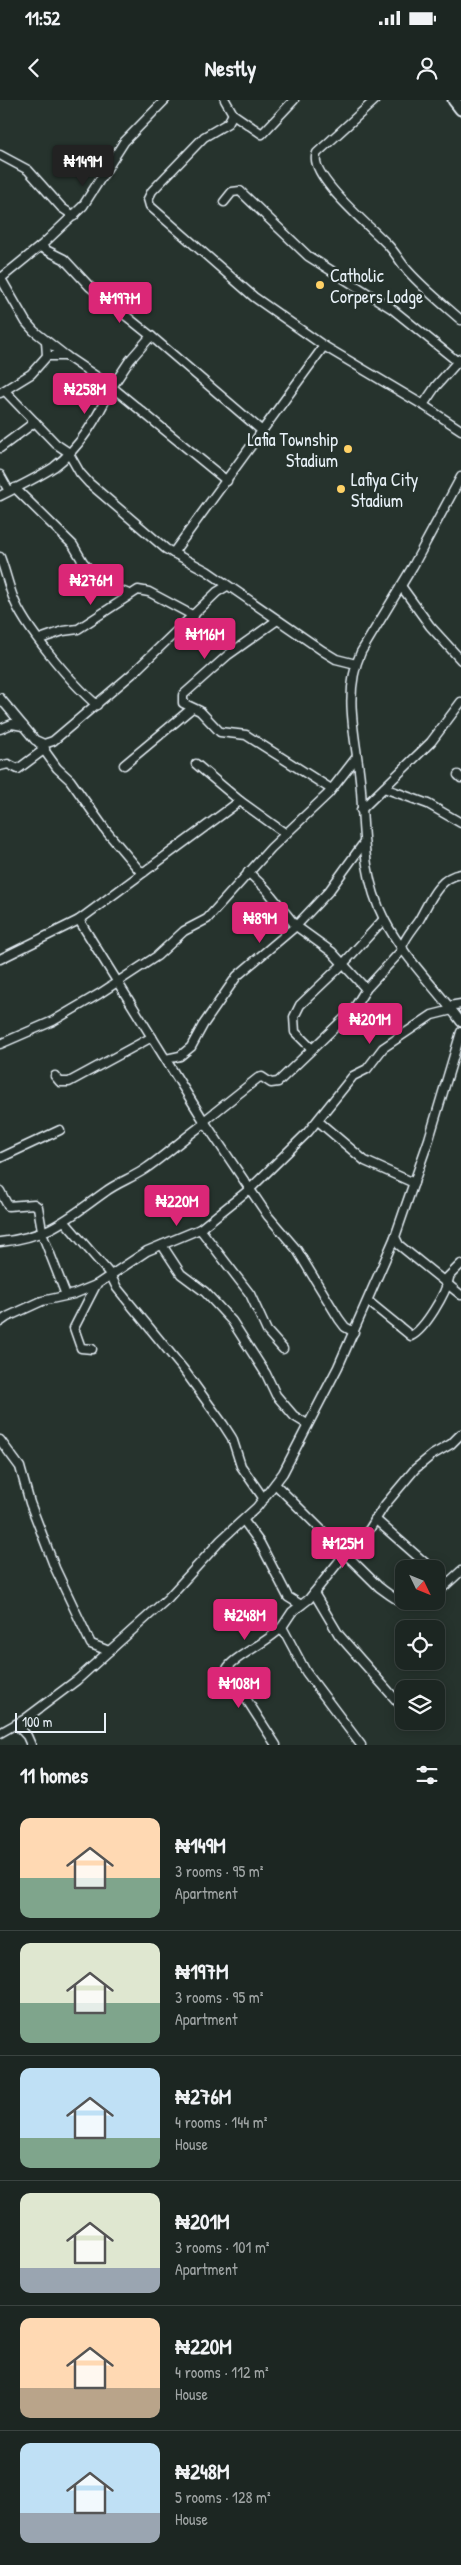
<!DOCTYPE html>
<html lang="en">
<head>
<meta charset="utf-8">
<style>
	body { margin:0; font-family:"Patrick Hand",sans-serif; background:#29322f; color:#f1f3f6; height:100vh; display:flex; flex-direction:column; font-size:19px; white-space:nowrap }
	* { box-sizing:border-box; margin:0 }
	p { font-size:16px; color:#a0a5a5 }
	.icon { flex:none; width:28px; height:28px; fill:none; stroke:currentColor; stroke-width:2; stroke-linecap:round; stroke-linejoin:round }
	.map { position:relative; height:1645px; overflow:hidden }
	.drawer { display:flex; flex-direction:column; background:#1c2622; flex:1 }
	.drawer>* { flex:none }
	.needle { width:32px; rotate:133deg }
	.fabs { position:absolute; left:395px; top:1460px; display:grid; gap:10px }
	.fabs a { display:grid; place-items:center; width:50px; height:50px; border-radius:10px; background:#1c2622; box-shadow:0 2px 12px #0003,0 0 0 1px #3a4340; font-size:25px }
	.scale { position:absolute; left:15px; bottom:12px; width:91px; box-sizing:border-box; padding-left:5px; border:2px solid #e8f1f8; border-top:0; font-size:14px; line-height:18px; white-space:nowrap; color:#e8f1f8; -webkit-text-stroke:4px #26332d; paint-order:stroke }
	.price { position:absolute; translate:-50% -42px; padding:0 11px; border-radius:5px; background:#db2777; color:#fff; font-size:16px; line-height:32px; filter:drop-shadow(0 1px 2px #0008) }
	.price::after { content:''; position:absolute; left:50%; top:30px; width:15px; height:11px; margin-left:-8px; background:inherit; clip-path:polygon(0 0,100% 0,50% 100%) }
	.price.current { background:#222; color:#fff }
	ul { padding:0; list-style:none }
	li { display:flex; align-items:center; gap:15px; height:125px; padding:0 20px }
	li+li { border-top:1px solid #3a4340 }
	li span { display:grid; place-items:center; flex:none; width:140px; height:100px; border-radius:10px; color:#555 }
	li>.icon { margin-inline-start:auto }
	span .icon { width:60px; height:60px; fill:#fffc; stroke-width:1 }
	li b { font-size:21px }
	h2 { display:flex; justify-content:space-between; align-items:center; height:60px; padding:0 20px; font-size:21px }
	.status { display:flex; justify-content:space-between; align-items:center; height:35px; padding:0 25px; background:#1c2622; direction:ltr }
	.status svg { height:14px; fill:currentColor }
	header { display:flex; justify-content:space-between; align-items:center; height:65px; padding:0 20px; background:#1c2622; font-size:22px; font-weight:700 }
	.map>svg:first-child { display:block }
</style>
</head>
<body>
<div class="status"><b>11:52</b><svg viewBox="0 0 49 12"><path d="M0 12V9h3v3zM5 12V6h3v6zM10 12V3h3v9zM15 12V0h3v12zM26 1h20v11H26zM47 4h2v5h-2z"/></svg></div>
<header><svg class="icon" aria-label="back" viewBox="0 0 24 24"><path d="M15 5l-7 7 7 7"/></svg>Nestly<svg class="icon" aria-label="person" viewBox="0 0 24 24"><circle cx="12" cy="8" r="4"/><path d="M4 21q1-7 8-7t8 7"/></svg></header>
<div class="map">
<svg width="461" height="1645" viewBox="0 0 461 1645">
	<rect width="100%" height="100%" fill="#26332d"/>
	<filter id="ink" filterUnits="userSpaceOnUse"><feTurbulence type="fractalNoise" baseFrequency=".02" numOctaves="2"/><feDisplacementMap in="SourceGraphic" scale="10" xChannelSelector="R" yChannelSelector="G"/><feConvolveMatrix kernelMatrix="1 2 1 2 8 2 1 2 1" color-interpolation-filters="sRGB"/></filter>
	<g filter="url(#ink)">
		<g fill="none" stroke-linecap="round" stroke-linejoin="round">
			<g stroke="#e8f1f8" stroke-width="11">
				<g id="minor">
					<polyline points="225,0 233,14 262,34 294,0"/>
					<path d="M 375,0 L 317,53 C 306,74 373,129 387,144 C 395,152 400,162 408,171 C 424,189 443,204 461,220"/>
					<polyline points="233,14 228,23 204,37 152,91 148,99 150,106 254,197 324,246 423,305"/>
					<polyline points="0,55 28,70 62,108 74,116"/>
					<polyline points="224,102 232,92 240,91 308,156 391,208 458,262"/>
					<polyline points="0,177 26,222 34,231 66,256 112,287 130,260 151,236 90,187 64,159 40,147"/>
					<polyline points="0,179 43,144 83,106 124,42 165,0"/>
					<polyline points="151,236 262,331"/>
					<polyline points="46,241 47,256 66,256"/>
					<polyline points="460,259 436,286 423,305 461,330"/>
					<polyline points="5,291 56,344 68,352 80,373 89,383 166,449 207,471 323,551 336,559 356,564"/>
					<polyline points="0,293 31,274 47,256"/>
					<polyline points="0,348 35,322"/>
					<polyline points="0,375 9,391"/>
					<path d="M 461,377 L 413,466 L 361,552 C 341,596 358,644 361,690 C 364,735 363,778 384,819 C 404,858 436,888 461,922"/>
					<polyline points="15,388 73,445 83,462 101,483 129,494"/>
					<path d="M 0,396 C 18,387 37,378 54,367 C 81,347 98,316 112,287 L 227,381"/>
					<polyline points="173,453 324,246"/>
					<path d="M 0,457 C 5,470 8,484 13,497 C 23,526 73,585 97,605"/>
					<polyline points="401,486 430,526 461,560"/>
					<polyline points="276,521 228,555 183,595 183,603 200,611 220,632 246,635 331,689"/>
					<polyline points="40,539 63,531 78,529 138,490 149,492 194,516"/>
					<polyline points="0,598 35,640 44,644 53,641 132,574 217,492 227,486"/>
					<polyline points="0,629 12,624 23,626"/>
					<polyline points="39,643 57,668 70,680 107,732 139,770 144,772"/>
					<polyline points="196,664 240,701"/>
					<polyline points="124,665 191,609"/>
					<polyline points="0,666 8,664 18,669 45,649"/>
					<polyline points="458,675 461,678"/>
					<polyline points="384,688 428,704 461,723"/>
					<polyline points="361,710 431,642 461,602"/>
					<polyline points="248,772 266,789 296,826 332,852 366,889 403,849"/>
					<polyline points="79,820 204,1021 268,1116 297,1150 339,1219 345,1227 354,1232"/>
					<path d="M 402,847 C 406,836 413,829 419,820 C 429,803 438,777 461,774"/>
					<polyline points="0,859 79,820 240,701 286,734"/>
					<polyline points="449,906 461,904"/>
					<polyline points="0,944 53,921 99,894 157,856 184,831 207,819 271,748 328,694 356,658"/>
					<polyline points="312,949 295,932 294,917 300,905 343,864 384,819"/>
					<polyline points="166,959 180,956 191,947 203,925 237,876 296,826 329,791 363,744"/>
					<polyline points="55,976 60,982 69,982 152,937"/>
					<polyline points="204,1021 258,978 262,977 271,983 278,982 353,910 366,889"/>
					<polyline points="318,1021 365,1061 414,1083"/>
					<polyline points="0,1058 60,1030"/>
					<polyline points="0,1091 8,1106 34,1104 38,1107 43,1136 66,1195"/>
					<polyline points="65,1122 110,1174 117,1188 184,1270 223,1324 232,1338 241,1366 264,1399"/>
					<polyline points="200,1129 250,1194 267,1231 283,1249"/>
					<polyline points="395,1137 399,1145 461,1195"/>
					<path d="M 0,1142 C 49,1137 67,1119 105,1092 C 118,1082 135,1077 148,1067 C 168,1053 185,1037 205,1023"/>
					<polyline points="162,1145 181,1174 205,1192 232,1221 266,1274 276,1295 294,1316 307,1324"/>
					<polyline points="445,1180 461,1164"/>
					<path d="M 368,1201 L 411,1236 C 425,1229 446,1193 449,1178"/>
					<polyline points="0,1222 7,1217 42,1201 74,1194 96,1185 147,1151 200,1129 251,1088 308,1032 353,976 367,969 383,948 432,915 452,910"/>
					<polyline points="92,1249 81,1248 74,1228 96,1185"/>
					<polyline points="0,1340 20,1367 30,1403 55,1468 91,1544 109,1551"/>
					<path d="M 275,1384 L 379,1487 C 394,1498 408,1511 427,1501"/>
					<polyline points="375,1419 432,1469"/>
					<polyline points="244,1421 260,1443 288,1497 301,1505"/>
					<polyline points="436,1474 439,1486"/>
					<polyline points="314,1493 339,1535 404,1609"/>
					<polyline points="436,1494 461,1471"/>
					<polyline points="16,1624 27,1636 31,1645"/>
					<polyline points="0,1633 25,1619 77,1580 168,1498 221,1440 257,1407 283,1373 338,1267 395,1137 429,1039 461,932"/>
					<path d="M 276,1645 L 227,1569 C 231,1558 269,1542 282,1527"/>
					<polyline points="361,1645 306,1572 282,1527 292,1512 309,1499 353,1444 369,1430 384,1406 415,1369 432,1355 451,1344 461,1334"/>
				</g>
			</g>
			<g stroke="#e8f1f8" stroke-width="15">
				<polyline id="highway" points="454,0 461,9"/>
			</g>
			<use href="#minor" stroke="#26332d" stroke-width="8"/>
			<use href="#highway" stroke="#26332d" stroke-width="11"/>
		</g>
	</g>
	<g fill="#ffd166" stroke="#26332d" stroke-width="2">
		<circle cx="320" cy="185" r="5"/>
		<circle cx="348" cy="349" r="5"/>
		<circle cx="341" cy="389" r="5"/>
	</g>
	<g text-anchor="middle" dominant-baseline="central" stroke-width="5" stroke-linejoin="round" paint-order="stroke">
		<g font-size="18" fill="#e8f1f8" stroke="#26332d" text-anchor="start">
			<text x="330" y="175">Catholic<tspan x="330" dy="21">Corpers Lodge</tspan></text>
			<text x="338" y="339" text-anchor="end">Lafia Township<tspan x="338" dy="21">Stadium</tspan></text>
			<text x="351" y="379">Lafiya City<tspan x="351" dy="21">Stadium</tspan></text>
		</g>
	</g>
</svg>
<div class="fabs">
<a><svg class="needle" viewBox="-14 -14 28 28"><path d="M0-13l5 13h-10z" fill="#e53935"/><path d="M0 13l5-13h-10z" fill="#a0a5a5"/></svg></a>
<a><svg class="icon" aria-label="locate" viewBox="0 0 24 24"><circle cx="12" cy="12" r="6"/><path d="M12 2v4M12 18v4M2 12h4M18 12h4"/></svg></a>
<a><svg class="icon" aria-label="layers" viewBox="0 0 24 24"><path d="M12 4l9 5-9 5-9-5zM3 14l9 5 9-5"/></svg></a>
</div>
<div class="scale">100 m</div>
<b class="price current" style="left:83px;top:87px">₦149M</b>
<b class="price" style="left:120px;top:224px">₦197M</b>
<b class="price" style="left:85px;top:315px">₦258M</b>
<b class="price" style="left:91px;top:506px">₦276M</b>
<b class="price" style="left:205px;top:560px">₦116M</b>
<b class="price" style="left:260px;top:844px">₦89M</b>
<b class="price" style="left:370px;top:945px">₦201M</b>
<b class="price" style="left:177px;top:1127px">₦220M</b>
<b class="price" style="left:343px;top:1469px">₦125M</b>
<b class="price" style="left:245px;top:1541px">₦248M</b>
<b class="price" style="left:239px;top:1609px">₦108M</b>
</div>
<section class="drawer">
<h2>11 homes<svg class="icon" aria-label="filters" viewBox="0 0 24 24"><path d="M4 7h16M4 17h16"/><circle cx="9" cy="7" r="2"/><circle cx="15" cy="17" r="2"/></svg></h2>
<ul>
<li><span style="background:linear-gradient(#ffd9b3 60%,#7fa58c 0)"><svg class="icon" aria-label="home" viewBox="0 0 24 24"><path d="M3 11l9-7 9 7M6 9v11h12V9"/></svg></span><div><b>₦149M</b><p>3 rooms · 95 m²</p><p>Apartment</p></div></li>
<li><span style="background:linear-gradient(#dfe7d0 60%,#7fa58c 0)"><svg class="icon" aria-label="home" viewBox="0 0 24 24"><path d="M3 11l9-7 9 7M6 9v11h12V9"/></svg></span><div><b>₦197M</b><p>3 rooms · 95 m²</p><p>Apartment</p></div></li>
<li><span style="background:linear-gradient(#bfe0f5 70%,#7fa58c 0)"><svg class="icon" aria-label="home" viewBox="0 0 24 24"><path d="M3 11l9-7 9 7M6 9v11h12V9"/></svg></span><div><b>₦276M</b><p>4 rooms · 144 m²</p><p>House</p></div></li>
<li><span style="background:linear-gradient(#dfe7d0 75%,#9aa5b1 0)"><svg class="icon" aria-label="home" viewBox="0 0 24 24"><path d="M3 11l9-7 9 7M6 9v11h12V9"/></svg></span><div><b>₦201M</b><p>3 rooms · 101 m²</p><p>Apartment</p></div></li>
<li><span style="background:linear-gradient(#ffd9b3 70%,#b9a48a 0)"><svg class="icon" aria-label="home" viewBox="0 0 24 24"><path d="M3 11l9-7 9 7M6 9v11h12V9"/></svg></span><div><b>₦220M</b><p>4 rooms · 112 m²</p><p>House</p></div></li>
<li><span style="background:linear-gradient(#bfe0f5 70%,#9aa5b1 0)"><svg class="icon" aria-label="home" viewBox="0 0 24 24"><path d="M3 11l9-7 9 7M6 9v11h12V9"/></svg></span><div><b>₦248M</b><p>5 rooms · 128 m²</p><p>House</p></div></li>
</ul>
</section>
</body>
</html>
